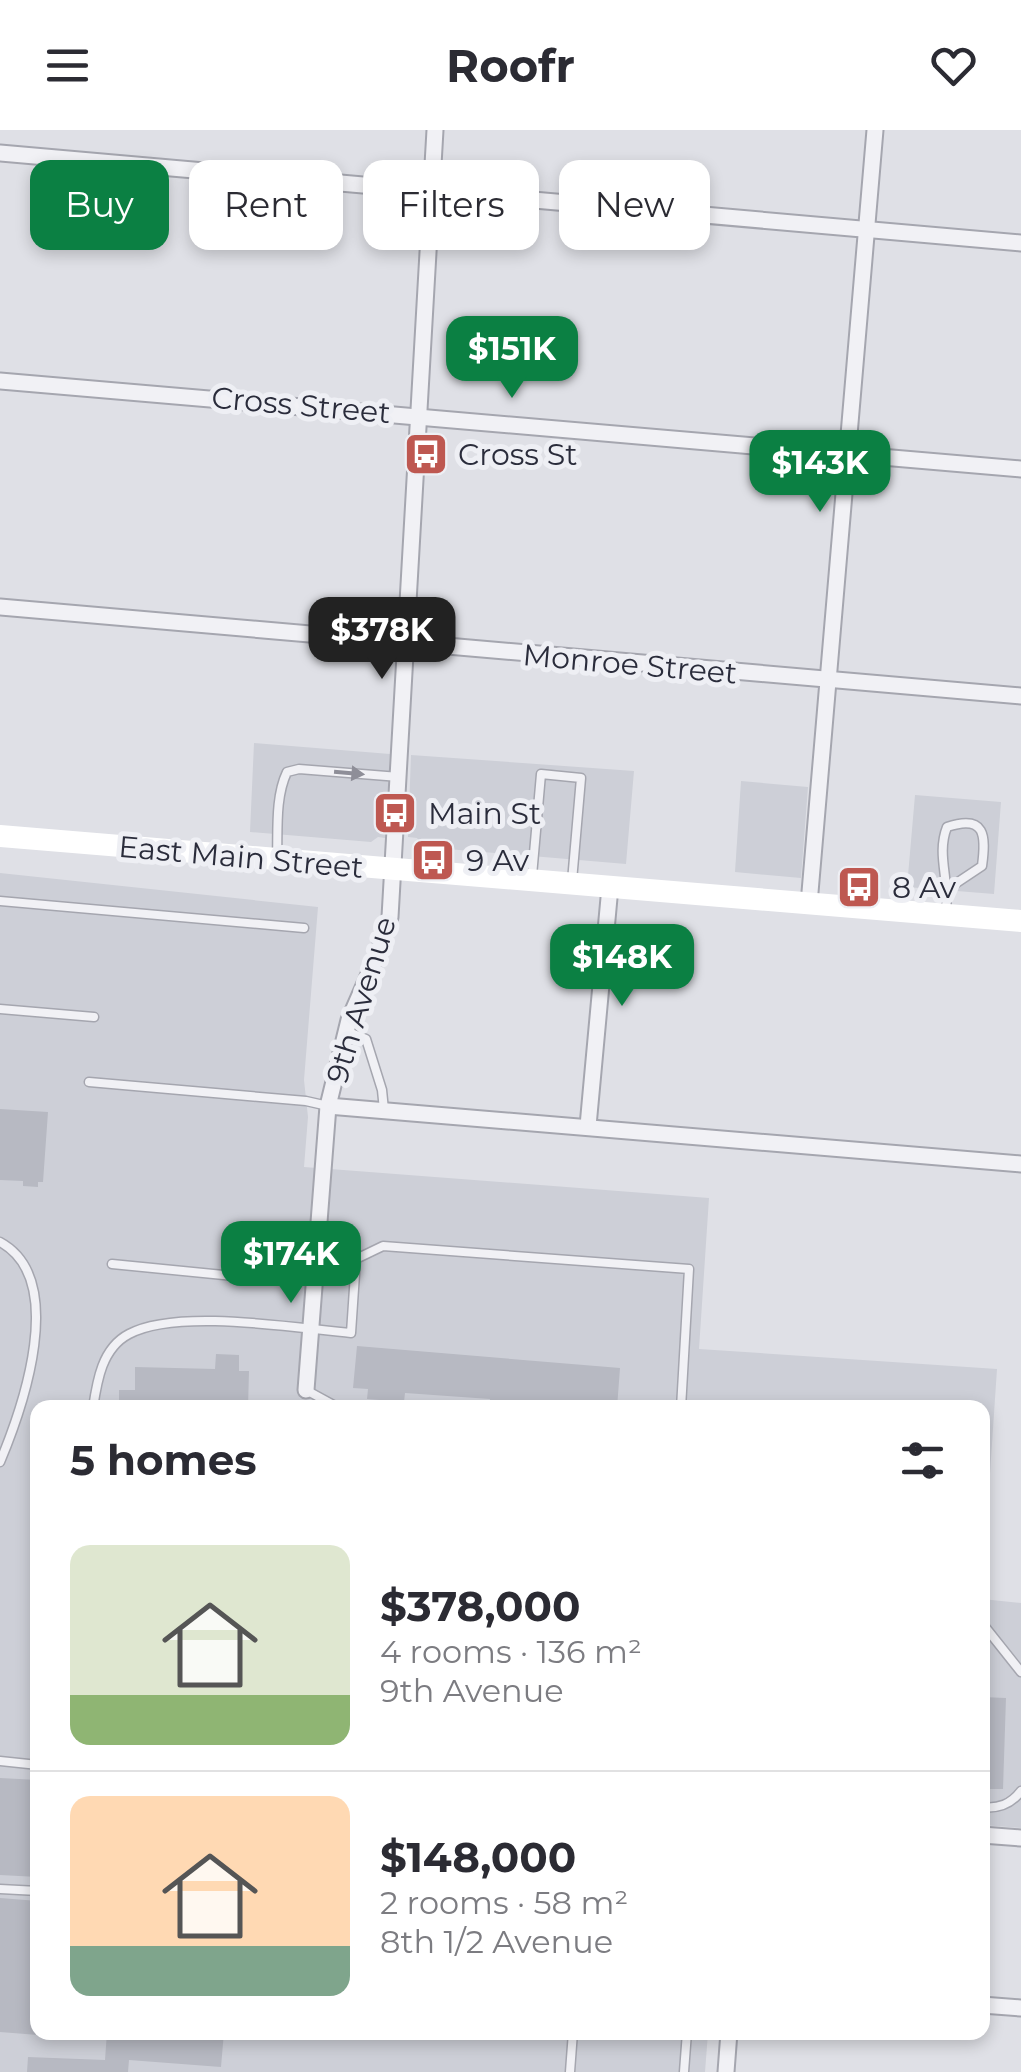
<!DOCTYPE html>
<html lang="en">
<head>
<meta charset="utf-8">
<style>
	body { margin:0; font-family:Montserrat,sans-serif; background:#f2f2f3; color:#2b2b33; height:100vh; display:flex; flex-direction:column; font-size:38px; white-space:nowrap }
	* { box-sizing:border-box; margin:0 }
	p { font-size:32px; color:#7c7c81 }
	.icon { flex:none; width:55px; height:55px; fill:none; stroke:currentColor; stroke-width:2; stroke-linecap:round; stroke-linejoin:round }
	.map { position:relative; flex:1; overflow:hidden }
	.sheet { position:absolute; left:30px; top:1270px; width:960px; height:640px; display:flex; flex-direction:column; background:#fff; border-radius:20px; box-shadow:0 5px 15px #0003 }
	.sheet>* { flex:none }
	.hud { position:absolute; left:30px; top:30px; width:962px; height:90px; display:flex; gap:20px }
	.price { position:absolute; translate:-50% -85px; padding:0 22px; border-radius:20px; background:#0b8043; color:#fff; font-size:32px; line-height:65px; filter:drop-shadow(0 2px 5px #0008) }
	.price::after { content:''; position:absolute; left:50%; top:60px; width:30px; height:22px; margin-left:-15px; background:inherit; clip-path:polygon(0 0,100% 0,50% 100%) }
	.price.on { background:#222; color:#fff }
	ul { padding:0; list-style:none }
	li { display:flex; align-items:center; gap:30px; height:250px; padding:0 40px }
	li+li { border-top:2px solid #e1e1e2 }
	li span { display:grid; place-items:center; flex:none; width:280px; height:200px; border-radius:20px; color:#555 }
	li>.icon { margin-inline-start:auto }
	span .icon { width:120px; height:120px; fill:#fffc; stroke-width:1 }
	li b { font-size:42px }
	h2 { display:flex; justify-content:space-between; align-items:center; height:120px; padding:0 40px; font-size:42px }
	.chip { padding:0 35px; border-radius:20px; background:#fff; box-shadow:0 5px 15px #0003; font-size:35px; line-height:90px }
	.chip.on { background:#0b8043; color:#fff }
	header { display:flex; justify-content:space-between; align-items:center; height:130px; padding:0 40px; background:#fff; font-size:45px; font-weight:700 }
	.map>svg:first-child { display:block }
</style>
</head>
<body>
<header><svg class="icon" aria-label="menu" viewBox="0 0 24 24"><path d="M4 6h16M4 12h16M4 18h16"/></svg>Roofr<svg class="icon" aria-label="heart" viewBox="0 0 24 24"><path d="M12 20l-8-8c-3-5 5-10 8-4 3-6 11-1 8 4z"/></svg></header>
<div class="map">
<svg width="1021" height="1942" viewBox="0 0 1021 1942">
	<rect width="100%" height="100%" fill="#dfe0e6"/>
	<g fill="#cdcfd7">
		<polygon points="254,613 390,624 385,708 378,707 371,712 250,702"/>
		<polygon points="411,625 634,641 626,734 423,717 417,708 408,707"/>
		<polygon points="741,651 808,657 801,748 735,742"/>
		<polygon points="915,665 1001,672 994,764 907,757"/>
		<polygon points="0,743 318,777 304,950 308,987 304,1037 709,1068 699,1219 997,1239 983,1448 982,1278 38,1278 38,1902 708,1903 705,1942 0,1942"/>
		<polygon points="982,1469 1021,1473 1021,1698 983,1695"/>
	</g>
	<g fill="#b7b9c2">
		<polygon points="0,979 48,982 43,1052 38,1052 38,1057 23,1056 23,1051 0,1050"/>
		<polygon points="357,1216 620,1238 617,1278 534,1273 533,1278 489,1278 490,1269 405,1263 404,1272 367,1269 368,1259 353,1258"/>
		<polygon points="216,1224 239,1225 239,1241 249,1241 248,1278 119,1278 119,1260 135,1260 135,1237 215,1239"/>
		<polygon points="982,1567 1006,1568 1003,1659 982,1659"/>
		<polygon points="0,1648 38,1650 38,1747 0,1745"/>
		<polygon points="0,1768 38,1771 38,1905 0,1902"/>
		<polygon points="107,1902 224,1902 221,1937 129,1930 128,1942 27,1942 28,1927 105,1930"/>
	</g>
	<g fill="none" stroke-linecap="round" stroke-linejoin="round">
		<g stroke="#a5a6af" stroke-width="11">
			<g id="lane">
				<path d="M 277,728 C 278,701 275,667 287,642 L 299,639 L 399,647"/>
				<polyline points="532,746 541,644 581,648 572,751"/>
				<polyline points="0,771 304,798"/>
				<path d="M 946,781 C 950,750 936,725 947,697 C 986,684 986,706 982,736 L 949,758"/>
				<polyline points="0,879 94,887"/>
				<polyline points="346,901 366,909 382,960 384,980"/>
				<polyline points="89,952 306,971 328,976"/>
				<path d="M 0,1112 C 68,1149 23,1277 0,1332"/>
				<polyline points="112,1134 264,1149"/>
				<polyline points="306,1260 339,1278"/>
				<path d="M 93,1278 C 97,1251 102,1218 129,1204 C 177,1178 295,1198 351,1203 L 356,1129 L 383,1116 L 689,1139 L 681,1278"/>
				<polyline points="982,1493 1021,1542"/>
				<polyline points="0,1631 38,1635"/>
				<path d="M 982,1677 C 999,1679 1011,1674 1021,1661"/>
				<polyline points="0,1759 38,1761"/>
				<polyline points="570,1942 573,1902"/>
				<polyline points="684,1942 687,1902"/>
			</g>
		</g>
		<g stroke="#a5a6af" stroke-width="19">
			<g id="street">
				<polyline points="0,23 1021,113"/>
				<polyline points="0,251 1021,339"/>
				<polyline points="0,477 1021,566"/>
				<polyline points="809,774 875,0"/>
				<polyline points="328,976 1021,1034"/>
				<polyline points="588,996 610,757"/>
				<polyline points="306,1260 328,976 349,890 377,826 390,787 435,0"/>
				<polyline points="982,1705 1021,1708"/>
				<polyline points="982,1875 1021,1878"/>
				<polyline points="726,1942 729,1902"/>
			</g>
		</g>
		<use href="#lane" stroke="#f1f1f5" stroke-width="8"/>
		<use href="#street" stroke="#f1f1f5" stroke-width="15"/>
		<polyline stroke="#fff" stroke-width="22" points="0,706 1021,791"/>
	</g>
	<defs><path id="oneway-solid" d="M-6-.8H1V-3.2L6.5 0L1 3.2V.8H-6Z" transform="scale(2.5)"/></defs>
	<use fill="#8e8e98" href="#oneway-solid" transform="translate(349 643) rotate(5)"/>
	<defs>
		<g id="bus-square" transform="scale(2.25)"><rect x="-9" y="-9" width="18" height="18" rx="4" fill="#be5851" stroke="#eeeff4"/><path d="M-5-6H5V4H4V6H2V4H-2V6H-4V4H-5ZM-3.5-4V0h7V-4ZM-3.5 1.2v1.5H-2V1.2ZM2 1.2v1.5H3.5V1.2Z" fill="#fff"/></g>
	</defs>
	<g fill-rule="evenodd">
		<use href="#bus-square" x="426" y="324"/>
		<use href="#bus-square" x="395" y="683"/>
		<use href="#bus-square" x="433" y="730"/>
		<use href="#bus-square" x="859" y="757"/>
	</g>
	<g text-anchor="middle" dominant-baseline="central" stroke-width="10" stroke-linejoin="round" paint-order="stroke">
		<g font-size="30" fill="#2a2c3b" stroke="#eeeff4">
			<text transform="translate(301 275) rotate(5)">Cross Street</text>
			<text transform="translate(630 534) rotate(5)">Monroe Street</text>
			<text transform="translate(241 727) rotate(5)">East Main Street</text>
			<text transform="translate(361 870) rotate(-73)">9th Avenue</text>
		</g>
		<g font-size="30" fill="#2a2c3b" stroke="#eeeff4" text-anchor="start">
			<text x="458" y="324">Cross St</text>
			<text x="428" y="683">Main St</text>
			<text x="466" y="730">9 Av</text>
			<text x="892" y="757">8 Av</text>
		</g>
	</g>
</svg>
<b class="price" style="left:512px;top:271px">$151K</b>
<b class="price" style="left:820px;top:385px">$143K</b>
<b class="price on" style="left:382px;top:552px">$378K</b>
<b class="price" style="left:622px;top:879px">$148K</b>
<b class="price" style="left:291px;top:1176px">$174K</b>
<div class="hud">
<a class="chip on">Buy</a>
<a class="chip">Rent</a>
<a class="chip">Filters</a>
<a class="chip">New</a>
</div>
<section class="sheet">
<h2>5 homes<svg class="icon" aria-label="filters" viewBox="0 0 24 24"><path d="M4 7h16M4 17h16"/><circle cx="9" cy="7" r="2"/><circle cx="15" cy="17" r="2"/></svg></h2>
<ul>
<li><span style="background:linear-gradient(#dfe7d0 75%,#8fb573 0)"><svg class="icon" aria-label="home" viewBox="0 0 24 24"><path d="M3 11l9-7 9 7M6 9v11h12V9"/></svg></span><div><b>$378,000</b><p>4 rooms · 136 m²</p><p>9th Avenue</p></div></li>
<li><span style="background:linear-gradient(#ffd9b3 75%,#7fa58c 0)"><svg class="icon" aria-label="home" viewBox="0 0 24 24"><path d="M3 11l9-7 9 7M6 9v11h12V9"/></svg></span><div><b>$148,000</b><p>2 rooms · 58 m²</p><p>8th 1/2 Avenue</p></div></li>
</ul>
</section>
</div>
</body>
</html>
